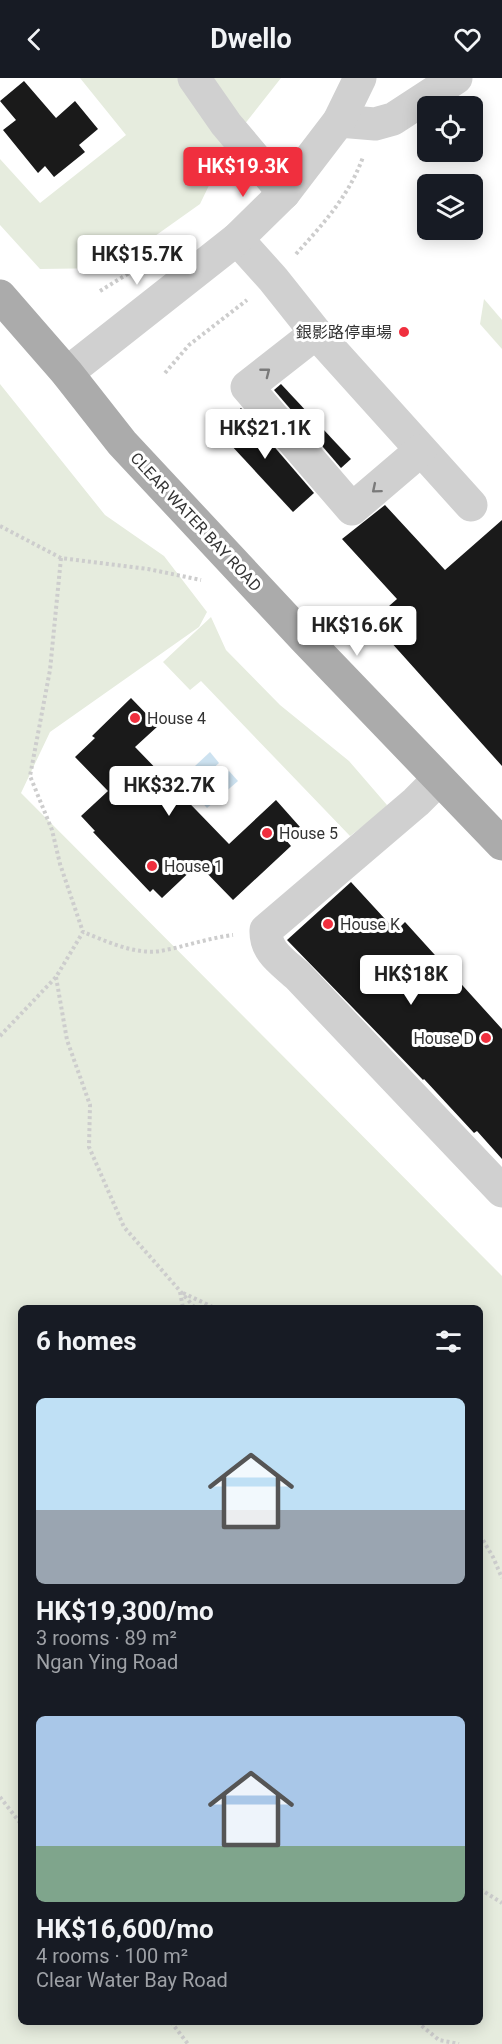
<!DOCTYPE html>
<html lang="en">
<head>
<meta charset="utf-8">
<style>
	body { margin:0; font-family:Roboto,"Noto Sans TC",sans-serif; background:#242831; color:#f1f3f6; height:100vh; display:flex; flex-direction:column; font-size:22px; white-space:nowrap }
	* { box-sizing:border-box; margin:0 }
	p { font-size:20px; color:#9ea1a6 }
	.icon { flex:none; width:33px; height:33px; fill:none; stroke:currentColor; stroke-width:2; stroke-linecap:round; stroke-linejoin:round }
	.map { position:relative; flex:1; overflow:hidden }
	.drawer { position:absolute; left:18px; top:1227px; width:465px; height:720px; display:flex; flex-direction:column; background:#171b24; border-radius:9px; box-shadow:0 3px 15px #0003 }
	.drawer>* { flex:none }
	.buttons { position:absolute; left:417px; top:18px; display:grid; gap:12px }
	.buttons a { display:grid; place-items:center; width:66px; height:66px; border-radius:9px; background:#171b24; box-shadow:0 3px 15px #0003; font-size:30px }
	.price { position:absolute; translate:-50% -51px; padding:0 14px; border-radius:6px; background:#fff; color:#222; font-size:20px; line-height:39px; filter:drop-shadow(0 2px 3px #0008) }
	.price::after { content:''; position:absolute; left:50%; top:36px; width:18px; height:14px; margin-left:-9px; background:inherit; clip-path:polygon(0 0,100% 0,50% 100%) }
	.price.current { background:#f02f3e; color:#fff }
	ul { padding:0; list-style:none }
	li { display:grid; align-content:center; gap:12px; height:318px; padding:0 18px }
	li span { display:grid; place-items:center; height:186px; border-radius:9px; color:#555 }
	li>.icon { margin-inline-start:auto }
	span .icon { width:108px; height:108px; fill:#fffc; stroke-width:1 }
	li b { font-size:26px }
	h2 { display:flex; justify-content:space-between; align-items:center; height:72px; padding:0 18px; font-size:26px }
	header { display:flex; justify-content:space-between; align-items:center; height:78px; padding:0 18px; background:#171b24; font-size:27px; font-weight:700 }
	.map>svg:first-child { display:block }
</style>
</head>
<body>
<header><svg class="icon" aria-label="back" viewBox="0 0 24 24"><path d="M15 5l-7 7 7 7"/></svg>Dwello<svg class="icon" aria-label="heart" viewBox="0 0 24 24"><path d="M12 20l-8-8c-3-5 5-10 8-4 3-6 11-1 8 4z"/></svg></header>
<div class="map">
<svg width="502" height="1966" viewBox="0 0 502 1966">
	<rect width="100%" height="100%" fill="#fff"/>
	<g fill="#e6ecde" fill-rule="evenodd">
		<polygon points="80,0 281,0 229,66 200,126 110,190 40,191 0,147 0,81 40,125 126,57"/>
		<polygon points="484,221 502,242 502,271 480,246"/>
		<path d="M 0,306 L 105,437 L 164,478 L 207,534 L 199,549 L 50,654 L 21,715 L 502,1198 L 502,1966 L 0,1966 ZM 21,1230 L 480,1230 L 480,1944 L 21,1944 Z"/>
		<polygon points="211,539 226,572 280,627 349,683 387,727 383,733 350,758 201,603 190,612 163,584"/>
	</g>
	<g fill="#cde2f0">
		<polygon points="210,674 219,685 189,712 180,702"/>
		<polygon points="229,693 238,703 207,730 198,720"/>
	</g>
	<g fill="#1a1a1a">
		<polygon points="24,3 56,40 75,23 98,51 79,67 85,74 54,99 45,88 38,95 3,52 16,42 0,23"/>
		<polygon points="281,306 351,381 341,390 274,312"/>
		<polygon points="241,330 314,415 293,434 217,352"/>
		<polygon points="385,427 445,492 502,442 502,688 372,543 397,521 342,461"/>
		<polygon points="131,620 158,648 135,669 229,766 276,722 300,749 286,762 291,768 233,822 198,786 162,820 153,811 150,814 93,754 95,753 81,738 108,713 75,679 95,660 92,658"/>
		<polygon points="351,804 396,853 405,844 502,951 502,1081 477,1053 474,1055 424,1001 423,1002 287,862"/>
	</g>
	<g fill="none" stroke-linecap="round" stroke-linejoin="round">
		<g stroke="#cdcdcd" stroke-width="4" stroke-dasharray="3 3" stroke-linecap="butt">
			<path d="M 296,176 C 323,146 349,118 363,79"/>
			<polyline points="100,213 147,184"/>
			<polyline points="165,295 189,267 247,222"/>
			<polyline points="0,448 61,480 148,491 201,502"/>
			<polyline points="61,480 50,592 30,698 52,752 60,786 83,854"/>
			<polyline points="56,899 67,962 90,1027 89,1069 124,1149 195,1230"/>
			<path d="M 0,958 L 56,899 L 83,854 C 106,863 135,877 160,873 C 184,869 208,860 233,857"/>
			<polyline points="180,1214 183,1230"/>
			<polyline points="183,1215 215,1230"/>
			<polyline points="480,1457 493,1479 502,1500"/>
			<polyline points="0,1719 21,1746"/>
			<polyline points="480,1811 502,1825"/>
			<polyline points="171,1944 188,1966"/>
			<polyline points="417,1944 439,1962 459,1966"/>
		</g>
		<g stroke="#d0d0d0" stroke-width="33">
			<polyline points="194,0 226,46 284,115"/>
			<polyline points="339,43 375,46 393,41 456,0"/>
			<polyline points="237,161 273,201 316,255 471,427"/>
			<polyline points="316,255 247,309 352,431 420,373"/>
			<polyline points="67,295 237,161 284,115 339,43 360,0"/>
			<path d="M 439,701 L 416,724 L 266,852 C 265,874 283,884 298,898 L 502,1113"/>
		</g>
		<polyline stroke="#ababab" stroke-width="33" points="0,218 67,295 122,365 305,561 502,766"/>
	</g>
	<defs><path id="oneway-chevron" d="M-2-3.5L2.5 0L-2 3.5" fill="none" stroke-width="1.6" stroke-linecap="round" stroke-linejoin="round" transform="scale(1.5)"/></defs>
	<g stroke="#7a7a7a">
		<use href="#oneway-chevron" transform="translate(266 294) rotate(-38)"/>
		<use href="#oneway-chevron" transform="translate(376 411) rotate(140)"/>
	</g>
	<g fill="#f02f3e" stroke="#fff" stroke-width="2">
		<circle cx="404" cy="254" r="6"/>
		<circle cx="135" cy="640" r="6"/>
		<circle cx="267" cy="755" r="6"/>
		<circle cx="152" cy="788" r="6"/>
		<circle cx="328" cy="846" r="6"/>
		<circle cx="486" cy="960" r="6"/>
	</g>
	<g text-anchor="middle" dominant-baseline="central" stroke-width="6" stroke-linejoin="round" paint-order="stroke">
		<g font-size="16" fill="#333" stroke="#fff" text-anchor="start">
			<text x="392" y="254" text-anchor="end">銀影路停車場</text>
			<text x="147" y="640">House 4</text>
			<text x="279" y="755">House 5</text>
			<text x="164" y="788">House 1</text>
			<text x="340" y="846">House K</text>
			<text x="474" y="960" text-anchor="end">House D</text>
		</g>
		<g font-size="16" fill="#333" stroke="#fff">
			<text transform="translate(196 444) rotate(47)">CLEAR WATER BAY ROAD</text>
		</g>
	</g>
</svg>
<div class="buttons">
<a><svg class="icon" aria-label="locate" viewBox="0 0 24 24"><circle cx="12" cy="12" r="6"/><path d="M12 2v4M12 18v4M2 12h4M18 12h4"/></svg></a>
<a><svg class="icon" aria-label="layers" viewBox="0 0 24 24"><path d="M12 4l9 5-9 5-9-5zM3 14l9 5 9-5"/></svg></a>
</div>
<b class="price current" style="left:243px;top:120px">HK$19.3K</b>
<b class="price" style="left:137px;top:208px">HK$15.7K</b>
<b class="price" style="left:265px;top:382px">HK$21.1K</b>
<b class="price" style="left:357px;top:579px">HK$16.6K</b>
<b class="price" style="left:169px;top:739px">HK$32.7K</b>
<b class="price" style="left:411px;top:928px">HK$18K</b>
<section class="drawer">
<h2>6 homes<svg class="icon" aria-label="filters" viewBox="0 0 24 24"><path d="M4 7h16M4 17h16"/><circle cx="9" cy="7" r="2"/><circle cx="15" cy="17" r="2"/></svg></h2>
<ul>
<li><span style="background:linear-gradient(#bfe0f5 60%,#9aa5b1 0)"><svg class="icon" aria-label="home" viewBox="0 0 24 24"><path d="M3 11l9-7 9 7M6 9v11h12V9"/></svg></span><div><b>HK$19,300/mo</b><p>3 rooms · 89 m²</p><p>Ngan Ying Road</p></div></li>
<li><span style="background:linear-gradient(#a9c7e8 70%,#7fa58c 0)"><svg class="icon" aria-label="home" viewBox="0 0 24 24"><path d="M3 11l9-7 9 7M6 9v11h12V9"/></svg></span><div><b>HK$16,600/mo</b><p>4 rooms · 100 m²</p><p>Clear Water Bay Road</p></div></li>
</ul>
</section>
</div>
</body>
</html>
